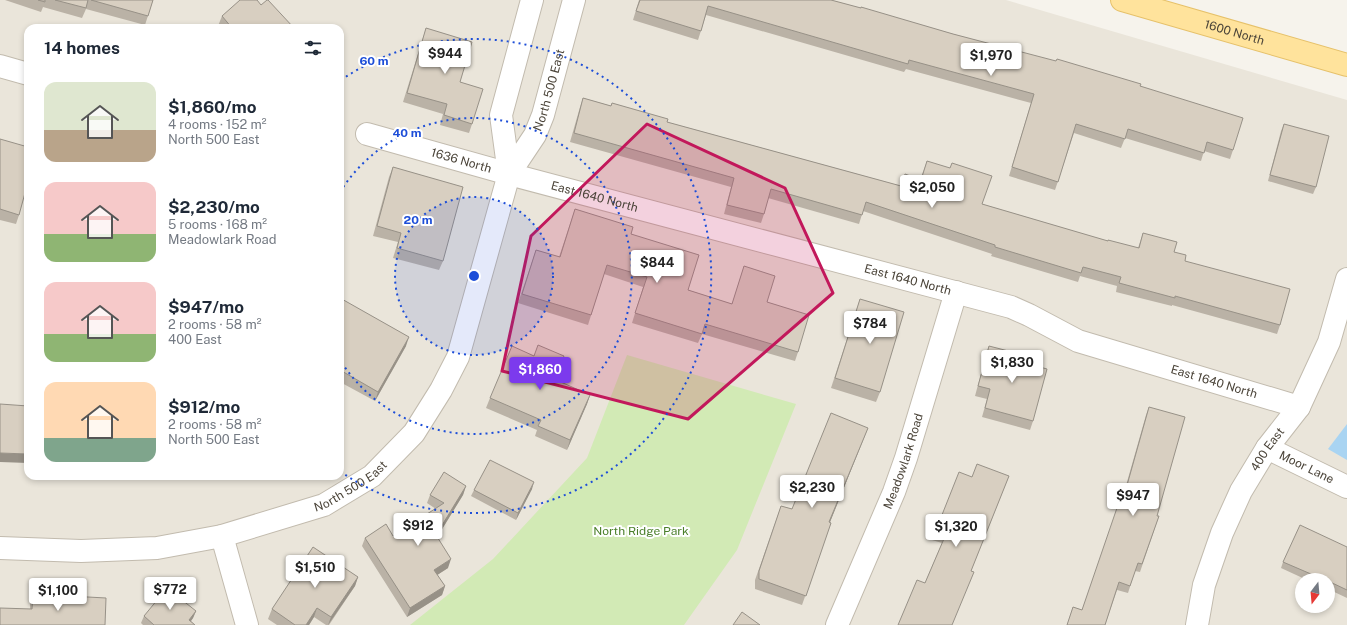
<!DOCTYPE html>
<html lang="en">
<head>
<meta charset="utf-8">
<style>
	body { margin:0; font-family:"Public Sans",sans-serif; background:#f2f2f3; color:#1f2937; height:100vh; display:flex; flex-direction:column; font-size:15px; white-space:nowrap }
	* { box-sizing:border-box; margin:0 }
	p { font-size:13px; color:#747a83 }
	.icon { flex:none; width:22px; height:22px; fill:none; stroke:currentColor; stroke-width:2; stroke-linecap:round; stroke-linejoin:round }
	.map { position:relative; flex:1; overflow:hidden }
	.side { position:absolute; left:24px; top:24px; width:320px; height:456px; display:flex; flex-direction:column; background:#fff; border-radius:12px; box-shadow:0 2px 6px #0003 }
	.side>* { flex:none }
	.needle { width:26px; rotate:196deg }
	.fabs { position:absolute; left:1295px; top:573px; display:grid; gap:8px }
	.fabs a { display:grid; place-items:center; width:40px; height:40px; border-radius:50%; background:#fff; box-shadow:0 2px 6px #0003; font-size:20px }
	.price { position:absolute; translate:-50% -34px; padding:0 9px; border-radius:4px; background:#fff; color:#222; font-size:13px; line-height:26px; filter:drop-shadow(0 1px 2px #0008) }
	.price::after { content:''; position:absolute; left:50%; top:24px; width:12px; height:9px; margin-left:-6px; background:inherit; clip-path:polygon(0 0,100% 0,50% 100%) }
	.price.current { background:#7c3aed; color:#fff }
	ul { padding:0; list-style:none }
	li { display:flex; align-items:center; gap:12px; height:100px; padding:0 20px }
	li span { display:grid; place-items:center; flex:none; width:112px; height:80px; border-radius:12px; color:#555 }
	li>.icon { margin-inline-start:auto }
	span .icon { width:48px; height:48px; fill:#fffc; stroke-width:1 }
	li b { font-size:17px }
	h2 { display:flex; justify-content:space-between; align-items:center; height:48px; padding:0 20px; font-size:17px }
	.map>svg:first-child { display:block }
</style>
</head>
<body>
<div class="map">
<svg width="1347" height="625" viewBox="0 0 1347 625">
	<rect width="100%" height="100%" fill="#f6f3ec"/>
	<path fill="#eae5da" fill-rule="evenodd" d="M 0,0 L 1006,0 L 1347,100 L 1347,625 L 0,625 ZM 28,28 L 340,28 L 340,476 L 28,476 ZM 1302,580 L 1328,580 L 1328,606 L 1302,606 Z"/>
	<polygon fill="#d2eab5" points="627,355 796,404 737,550 684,625 410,625 493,559 587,458"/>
	<polygon fill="#a9d4f2" points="1347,424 1347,460 1328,449"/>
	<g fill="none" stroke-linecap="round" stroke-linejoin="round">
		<g stroke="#c2bbae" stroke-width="24">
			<g id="minor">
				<polyline points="0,66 28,74"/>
				<path id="s1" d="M 367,134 L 509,174 L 1011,307 L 1029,315 L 1078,341 L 1299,407"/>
				<polyline points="509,174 501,115 532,0"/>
				<path id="s2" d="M 1267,448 L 1347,487"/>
				<polyline points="222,536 247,625"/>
				<path id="s3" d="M 0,548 L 81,551 L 157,548 L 222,536 L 324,505 L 372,476 L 414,433 L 441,390 L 458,357 L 509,174 L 535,135 L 543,115 L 574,0"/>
				<path id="s4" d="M 837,625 L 894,492 L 906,458 L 956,292"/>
				<path id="s5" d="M 1197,625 L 1204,585 L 1222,533 L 1241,491 L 1267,448 L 1299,407 L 1329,342 L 1347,279"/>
			</g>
		</g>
		<g stroke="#e6c16a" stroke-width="24">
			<g id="major">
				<path id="s6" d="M 1122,0 L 1347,65"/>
			</g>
		</g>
		<use href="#minor" stroke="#fff" stroke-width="22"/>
		<use href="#major" stroke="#ffe39c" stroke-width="22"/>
	</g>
	<g fill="#bab2a6">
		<polygon points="5,0 153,0 145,25 86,9 82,18 43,7 41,12"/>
		<polygon points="639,0 831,0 1140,86 1233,150 1230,159 1204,151 1201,161 1125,138 1121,148 1074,133 1055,190 1009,176 1031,103 906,69 904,72 706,15 698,40 633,20"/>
		<polygon points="261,5 294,28 220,28 218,26 222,16"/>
		<polygon points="426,28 460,82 472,124 469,133 440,125 443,114 403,102"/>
		<polygon points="583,98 667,122 901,186 920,180 927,161 982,204 1107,241 1138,248 1143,233 1174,252 1185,261 1280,325 1277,334 1172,305 1172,306 1116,292 1117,286 1080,276 1078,282 991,256 992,254 863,211 859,224 768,198 764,214 761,223 724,214 731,187 570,142 580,107"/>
		<polygon points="1284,124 1316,187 1313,194 1268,181 1281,131"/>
		<polygon points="0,139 19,215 16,224 0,220"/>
		<polygon points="393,167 443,261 439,270 393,258 398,242 373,236 389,177"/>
		<polygon points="575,209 631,234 688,290 732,304 744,266 767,302 798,352 795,361 702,334 698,343 632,323 643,287 604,274 588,325 518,303 536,250 559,257"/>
		<polygon points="340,298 406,346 375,401 340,382"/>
		<polygon points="860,299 880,392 876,402 831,388"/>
		<polygon points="989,346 1018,361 1033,421 1030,430 982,417 987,399 975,396 986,355"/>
		<polygon points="534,356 561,366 555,380 590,395 587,404 567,450 535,436 537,430 486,408 490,398"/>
		<polygon points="1149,407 1157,516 1159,516 1140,572 1135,571 1128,593 1117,590 1105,625 1067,625 1073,607 1082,610 1121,503 1146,415"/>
		<polygon points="868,428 830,522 831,523 802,605 755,589 755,580 781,506 792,509"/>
		<polygon points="1009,476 971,571 970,582 925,583 942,543 932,540 936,530 972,477"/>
		<polygon points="466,486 463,495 437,537 448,568 437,575 445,586 442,595 407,617 362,546 365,538 393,536 436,509 427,503 430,495"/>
		<polygon points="532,489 516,520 471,496 474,490"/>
		<polygon points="1347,547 1347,598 1328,589 1328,580 1307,580 1281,568 1283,562"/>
		<polygon points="358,577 355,586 329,625 326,625 314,617 309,625 277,625 268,619 272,609"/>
		<polygon points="33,594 105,625 30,609 30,603"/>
		<polygon points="196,611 193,618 191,621 195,625 143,625 141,623 144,616"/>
	</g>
	<g fill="#979187">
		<polygon points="409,337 406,346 375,401 378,392"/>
		<polygon points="564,356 561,366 550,389 554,379"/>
		<polygon points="590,395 587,404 567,450 570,440"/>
		<polygon points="868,428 864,438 826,532 829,522"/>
		<polygon points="0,453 28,454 28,463 0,462"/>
		<polygon points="534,482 532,489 516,520 518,513"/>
		<polygon points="466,486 463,495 433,544 436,535"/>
		<polygon points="451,559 448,568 431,579 434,570"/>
		<polygon points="358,577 355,586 328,625 331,617"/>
		<polygon points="445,586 442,595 407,617 410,608"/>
		<polygon points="317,608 314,617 309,625 306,625"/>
		<polygon points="196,611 193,618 188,625 189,620"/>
	</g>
	<g fill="#d8cfc1" stroke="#979187">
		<polygon points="38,0 45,0 45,2"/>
		<polygon points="55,0 88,0 86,8"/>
		<polygon points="91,0 153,0 148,16"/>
		<polygon points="240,0 257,0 261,5 267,0 268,0 294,28 232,28 222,16"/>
		<polygon points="640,0 831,0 861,8 861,7 953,34 1056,61 1057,59 1141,84 1140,86 1243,118 1233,150 1207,142 1204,153 1128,129 1125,139 1076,124 1058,182 1012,167 1034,94 909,60 908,64 708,6 701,31 636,11"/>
		<polygon points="426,28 472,42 460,82 483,89 472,124 444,115 447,104 407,93"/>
		<polygon points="583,98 611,106 612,103 668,119 667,122 901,186 905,174 921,180 927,161 950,168 952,163 992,176 982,204 1108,241 1108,240 1139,248 1143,233 1177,242 1174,252 1186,255 1185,261 1290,289 1280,325 1175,296 1175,298 1119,283 1121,277 1083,267 1081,273 995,247 995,245 866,202 862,215 771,189 764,214 727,205 734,178 574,133"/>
		<polygon points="1284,124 1329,136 1316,187 1270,175"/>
		<polygon points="0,139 28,147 28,182 19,215 0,209"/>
		<polygon points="393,167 463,187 443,261 397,248 401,233 377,226"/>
		<polygon points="575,209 633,227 631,234 699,255 688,290 732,304 744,266 775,276 767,302 809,315 798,352 705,324 702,334 635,313 647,277 607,265 591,315 522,294 536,250 560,257"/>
		<polygon points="340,298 409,337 378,392 340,370"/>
		<polygon points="860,299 904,312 880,392 835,378"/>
		<polygon points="538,345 564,356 554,379 590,395 570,440 538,426 541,420 490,398 512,346 534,356"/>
		<polygon points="989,346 1020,354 1018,361 1047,369 1033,421 985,408 990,389 978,386"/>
		<polygon points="0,404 28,406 28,454 0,453"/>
		<polygon points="1149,407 1185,417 1157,516 1159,516 1142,564 1138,563 1130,586 1119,582 1105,625 1067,625 1073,607 1082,610 1119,502 1122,503"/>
		<polygon points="831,413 868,428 829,522 831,523 806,596 759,579 759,571 781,506 792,509"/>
		<polygon points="490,460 534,482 518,513 474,490"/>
		<polygon points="977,464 1009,476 971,571 974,572 952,625 898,625 917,580 925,583 946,534 936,530 959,472 972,477"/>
		<polygon points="444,472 466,486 436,535 451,559 434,570 445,586 410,608 365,538 386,524 393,536 444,503 430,495"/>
		<polygon points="1300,525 1347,547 1347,590 1328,581 1328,580 1325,580 1283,562"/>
		<polygon points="313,547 358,577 331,617 317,608 306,625 295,625 272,609"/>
		<polygon points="167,588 196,611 189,620 195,625 154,625 144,616"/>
		<polygon points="33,594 106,598 105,625 0,625 0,608 32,609"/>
		<polygon points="742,612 760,625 733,625"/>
	</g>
	<path fill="#c2185b" fill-opacity="0.2" stroke="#c2185b" stroke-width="3" stroke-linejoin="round" d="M 647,124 L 785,188 L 833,293 L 688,419 L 502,371 L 531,236 Z"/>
	<circle cx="474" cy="276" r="79" fill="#1d4ed8" fill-opacity=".12"/>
	<g fill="none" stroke="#1d4ed8" stroke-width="2" stroke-dasharray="2 4">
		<circle cx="474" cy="276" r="79"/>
		<path d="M340 192A158 158 0 1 1 340 360"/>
		<path d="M341 80A237 237 0 1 1 341 472"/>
	</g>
	<g text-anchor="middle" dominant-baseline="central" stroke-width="4" stroke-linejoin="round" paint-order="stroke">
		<g font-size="12" fill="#4b4439" stroke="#fff">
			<text stroke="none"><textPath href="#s6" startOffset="117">1600 North</textPath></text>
			<text stroke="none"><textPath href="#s3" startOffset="818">North 500 East</textPath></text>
			<text stroke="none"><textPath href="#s1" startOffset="98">1636 North</textPath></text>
			<text stroke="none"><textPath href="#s1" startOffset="236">East 1640 North</textPath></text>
			<text stroke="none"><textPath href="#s1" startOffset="560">East 1640 North</textPath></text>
			<text stroke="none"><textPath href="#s1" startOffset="884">East 1640 North</textPath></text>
			<text stroke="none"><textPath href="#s5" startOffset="191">400 East</textPath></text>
			<text stroke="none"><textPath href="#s4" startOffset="177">Meadowlark Road</textPath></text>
			<text stroke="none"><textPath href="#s2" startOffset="44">Moor Lane</textPath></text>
			<text stroke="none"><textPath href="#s3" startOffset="362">North 500 East</textPath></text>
		</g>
		<g font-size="12" fill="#4a7f2a" stroke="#fff">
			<text x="641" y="531">North Ridge Park</text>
		</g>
	</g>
	<circle cx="474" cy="276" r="6" fill="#1d4ed8" stroke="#fff" stroke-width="2"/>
	<g font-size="12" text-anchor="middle" font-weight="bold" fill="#1d4ed8" stroke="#fff" stroke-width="4" stroke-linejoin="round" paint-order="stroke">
		<text x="374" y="65">60 m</text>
		<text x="407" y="137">40 m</text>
		<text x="418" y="224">20 m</text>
	</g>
</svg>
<div class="fabs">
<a><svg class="needle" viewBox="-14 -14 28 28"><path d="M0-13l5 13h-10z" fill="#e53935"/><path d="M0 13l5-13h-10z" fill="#747a83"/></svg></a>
</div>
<b class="price" style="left:445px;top:75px">$944</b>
<b class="price" style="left:991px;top:77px">$1,970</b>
<b class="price" style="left:932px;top:209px">$2,050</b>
<b class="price" style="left:657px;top:284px">$844</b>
<b class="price" style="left:870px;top:345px">$784</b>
<b class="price" style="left:1012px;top:384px">$1,830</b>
<b class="price current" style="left:540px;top:391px">$1,860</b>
<b class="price" style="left:812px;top:509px">$2,230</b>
<b class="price" style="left:1133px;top:517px">$947</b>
<b class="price" style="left:418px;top:547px">$912</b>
<b class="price" style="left:956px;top:548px">$1,320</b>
<b class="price" style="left:315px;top:589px">$1,510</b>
<b class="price" style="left:170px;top:611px">$772</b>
<b class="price" style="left:58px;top:612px">$1,100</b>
<section class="side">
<h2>14 homes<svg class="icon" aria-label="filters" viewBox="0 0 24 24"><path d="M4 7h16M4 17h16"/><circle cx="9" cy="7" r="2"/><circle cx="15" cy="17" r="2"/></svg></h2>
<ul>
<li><span style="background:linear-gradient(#dfe7d0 60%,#b9a48a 0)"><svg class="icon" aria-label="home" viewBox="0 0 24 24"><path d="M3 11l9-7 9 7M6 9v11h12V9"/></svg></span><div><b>$1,860/mo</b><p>4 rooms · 152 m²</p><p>North 500 East</p></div></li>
<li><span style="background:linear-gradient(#f6c9c9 65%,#8fb573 0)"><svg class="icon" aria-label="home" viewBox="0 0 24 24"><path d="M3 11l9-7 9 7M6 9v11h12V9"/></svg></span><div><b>$2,230/mo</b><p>5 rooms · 168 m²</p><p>Meadowlark Road</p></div></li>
<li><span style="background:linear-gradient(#f6c9c9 65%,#8fb573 0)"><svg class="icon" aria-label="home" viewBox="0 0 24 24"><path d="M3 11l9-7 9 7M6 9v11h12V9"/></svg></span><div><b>$947/mo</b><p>2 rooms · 58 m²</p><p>400 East</p></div></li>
<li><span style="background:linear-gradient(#ffd9b3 70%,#7fa58c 0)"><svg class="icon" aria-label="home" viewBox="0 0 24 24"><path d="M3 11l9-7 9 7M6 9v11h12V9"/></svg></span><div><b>$912/mo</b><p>2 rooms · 58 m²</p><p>North 500 East</p></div></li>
</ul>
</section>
</div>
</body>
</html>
